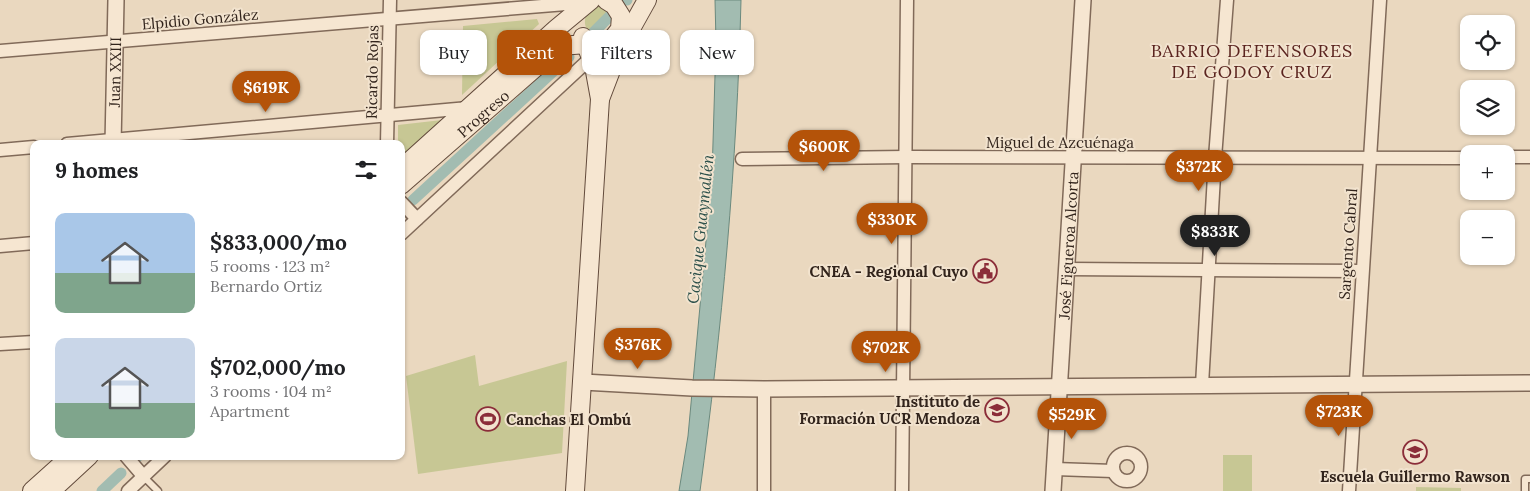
<!DOCTYPE html>
<html lang="en">
<head>
<meta charset="utf-8">
<style>
	body { margin:0; font-family:Lora,serif; background:#f6f6f6; color:#202124; height:100vh; display:flex; flex-direction:column; font-size:19px; white-space:nowrap }
	* { box-sizing:border-box; margin:0 }
	p { font-size:16px; color:#757577 }
	.icon { flex:none; width:28px; height:28px; fill:none; stroke:currentColor; stroke-width:2; stroke-linecap:round; stroke-linejoin:round }
	.map { position:relative; flex:1; overflow:hidden }
	.drawer { position:absolute; left:30px; top:140px; width:375px; height:320px; display:flex; flex-direction:column; background:#fff; border-radius:10px; box-shadow:0 1px 4px #0004 }
	.drawer>* { flex:none }
	.hud { position:absolute; left:420px; top:30px; width:475px; height:45px; display:flex; gap:10px }
	.buttons { position:absolute; left:1460px; top:15px; display:grid; gap:10px }
	.buttons a { display:grid; place-items:center; width:55px; height:55px; border-radius:10px; background:#fff; box-shadow:0 1px 4px #0004; font-size:25px }
	.price { position:absolute; translate:-50% -42px; padding:0 11px; border-radius:18px; background:#b45309; color:#fff; font-size:16px; line-height:32px; filter:drop-shadow(0 1px 2px #0008) }
	.price::after { content:''; position:absolute; left:50%; top:30px; width:15px; height:11px; margin-left:-8px; background:inherit; clip-path:polygon(0 0,100% 0,50% 100%) }
	.price.selected { background:#222; color:#fff }
	ul { padding:0; list-style:none }
	li { display:flex; align-items:center; gap:15px; height:125px; padding:0 25px }
	li span { display:grid; place-items:center; flex:none; width:140px; height:100px; border-radius:10px; color:#555 }
	li>.icon { margin-inline-start:auto }
	span .icon { width:60px; height:60px; fill:#fffc; stroke-width:1 }
	li b { font-size:21px }
	h2 { display:flex; justify-content:space-between; align-items:center; height:60px; padding:0 25px; font-size:21px }
	.chip { padding:0 18px; border-radius:10px; background:#fff; box-shadow:0 1px 4px #0004; font-size:18px; line-height:45px }
	.chip.selected { background:#b45309; color:#fff }
	.map>svg:first-child { display:block }
</style>
</head>
<body>
<div class="map">
<svg width="1530" height="491" viewBox="0 0 1530 491">
	<rect width="100%" height="100%" fill="#ead8bf"/>
	<g fill="#c7c794">
		<path d="M 598,6 L 602,6 L 611,11 L 589,33 C 581,22 585,10 598,6 Z"/>
		<polygon points="537,19 539,24 462,95 463,26"/>
		<polygon points="442,120 401,157 401,144 398,144 398,125"/>
		<polygon points="475,355 479,386 567,361 562,453 418,474 406,376"/>
		<rect x="1223" y="455" width="29" height="36"/>
		<polygon points="1416,487 1461,488 1461,491 1416,491"/>
	</g>
	<path fill="#a2bcb1" stroke="#6a897e" d="M 715,0 L 741,0 C 737,164 722,328 700,491 L 679,491 L 688,436 L 712,176 L 716,42 Z"/>
	<g fill="none" stroke-linecap="round" stroke-linejoin="round">
		<g stroke="#a2bcb1" stroke-width="11">
			<polyline points="626,0 627,0"/>
			<polyline points="593,33 612,14"/>
			<polyline points="413,200 569,57"/>
			<polyline points="137,457 138,456"/>
			<polyline points="102,491 121,473"/>
		</g>
		<g stroke="#816a59" stroke-width="9">
			<g id="service">
				<polyline points="144,477 158,491"/>
				<polyline points="1525,491 1525,479 1530,479"/>
			</g>
		</g>
		<g stroke="#816a59" stroke-width="15">
			<g id="minor">
				<polyline points="0,51 566,4 582,6"/>
				<polyline points="67,144 468,108"/>
				<polyline points="387,144 390,0"/>
				<polyline points="0,150 34,147"/>
				<polyline points="1506,157 1530,157"/>
				<polyline points="742,159 906,157 1469,158"/>
				<polyline points="401,202 417,219"/>
				<polyline points="401,234 595,54"/>
				<polyline points="0,246 34,243"/>
				<polyline points="1067,269 1362,271"/>
				<polyline points="0,344 34,342"/>
				<polyline points="1202,385 1215,158 1227,0"/>
				<polyline points="764,389 764,491"/>
				<circle cx="1127" cy="467" r="14"/>
				<polyline points="126,456 144,477"/>
				<polyline points="1055,469 1113,471"/>
				<polyline points="128,491 165,456"/>
				<polyline points="902,491 907,0"/>
				<polyline points="1349,491 1380,0"/>
			</g>
		</g>
		<g stroke="#816a59" stroke-width="18">
			<g id="tertiary">
				<path id="s1" d="M 113,144 L 116,0"/>
				<polyline points="583,382 692,388 764,389 1530,383"/>
				<path id="s2" d="M 1053,491 L 1083,0"/>
			</g>
		</g>
		<g stroke="#634b3c" stroke-width="20">
			<g id="secondary">
				<polyline points="600,99 618,52 647,0"/>
				<polyline points="401,169 556,29 591,0"/>
				<path id="s3" d="M 401,185 L 560,46 L 600,43 L 612,39 L 620,29 L 621,16 L 614,5 L 606,0"/>
				<polyline points="32,491 71,456"/>
				<polyline points="51,491 89,456"/>
				<polyline points="575,491 600,99 594,66 583,37"/>
			</g>
		</g>
		<use href="#service" stroke="#f6e6d1" stroke-width="6"/>
		<use href="#minor" stroke="#f6e6d1" stroke-width="12"/>
		<use href="#tertiary" stroke="#f6e6d1" stroke-width="15"/>
		<use href="#secondary" stroke="#f6e6d1" stroke-width="18"/>
	</g>
	<defs>
		<g id="civic-ring" transform="scale(1.25)"><circle r="9.5" fill="#f2e3ce" stroke="#8b2d39" stroke-width="1.5"/><path d="M-.6-6.5H3V-4.5H.6V-3L4-1V1h2V6H-6V1h2V-1L-.6-3ZM-1.2 2.5V6h2.4V2.5Z" fill="#8b2d39"/></g>
		<g id="university-ring" transform="scale(1.25)"><circle r="9.5" fill="#f2e3ce" stroke="#8b2d39" stroke-width="1.5"/><path d="M0-5L7-2L0 1L-7-2ZM-4 1L0 2.5L4 1V4Q0 6-4 4Z" fill="#8b2d39"/></g>
		<g id="stadium-ring" transform="scale(1.25)"><circle r="9.5" fill="#f2e3ce" stroke="#8b2d39" stroke-width="1.5"/><path d="M0-5a6.5 5 0 1 0 0 10a6.5 5 0 1 0 0-10ZM-3.5-1.8h7v3.6h-7Z" fill="#8b2d39"/></g>
		<g id="school-ring" transform="scale(1.25)"><circle r="9.5" fill="#f2e3ce" stroke="#8b2d39" stroke-width="1.5"/><path d="M0-5L7-2L0 1L-7-2ZM-4 1L0 2.5L4 1V4Q0 6-4 4Z" fill="#8b2d39"/></g>
	</defs>
	<g fill-rule="evenodd">
		<use href="#civic-ring" x="985" y="271"/>
		<use href="#university-ring" x="997" y="410"/>
		<use href="#stadium-ring" x="488" y="419"/>
		<use href="#school-ring" x="1415" y="452"/>
	</g>
	<g text-anchor="middle" dominant-baseline="central" stroke-width="4" stroke-linejoin="round" paint-order="stroke">
		<g font-size="15" fill="#32241c" stroke="#f2e3ce">
			<text transform="translate(200 19) rotate(-5)">Elpidio González</text>
			<text stroke="none"><textPath href="#s1" startOffset="72">Juan XXIII</textPath></text>
			<text transform="translate(372 72) rotate(-89)">Ricardo Rojas</text>
			<text stroke="none"><textPath href="#s3" startOffset="109">Progreso</textPath></text>
			<text x="1060" y="142">Miguel de Azcuénaga</text>
			<text transform="translate(1348 244) rotate(-86)">Sargento Cabral</text>
			<text stroke="none"><textPath href="#s2" startOffset="246">José Figueroa Alcorta</textPath></text>
		</g>
		<g font-size="15" font-weight="bold" fill="#32241c" stroke="#f2e3ce" text-anchor="end">
			<text x="968" y="271">CNEA - Regional Cuyo</text>
			<text x="980" y="401">Instituto de<tspan x="980" dy="17">Formación UCR Mendoza</tspan></text>
			<text x="506" y="419" text-anchor="start">Canchas El Ombú</text>
			<text x="1415" y="476" text-anchor="middle">Escuela Guillermo Rawson</text>
		</g>
		<g font-size="16" font-style="italic" fill="#2c504a" stroke="#f2e3ce">
			<text transform="translate(700 229) rotate(-84)">Cacique Guaymallén</text>
		</g>
		<g font-size="18" letter-spacing="1" fill="#5b241f" stroke="#f2e3ce">
			<text x="1252" y="50">BARRIO DEFENSORES<tspan x="1252" dy="21">DE GODOY CRUZ</tspan></text>
		</g>
	</g>
</svg>
<div class="buttons">
<a><svg class="icon" aria-label="locate" viewBox="0 0 24 24"><circle cx="12" cy="12" r="6"/><path d="M12 2v4M12 18v4M2 12h4M18 12h4"/></svg></a>
<a><svg class="icon" aria-label="layers" viewBox="0 0 24 24"><path d="M12 4l9 5-9 5-9-5zM3 14l9 5 9-5"/></svg></a>
<a>+</a>
<a>−</a>
</div>
<b class="price" style="left:266px;top:113px">$619K</b>
<b class="price" style="left:824px;top:172px">$600K</b>
<b class="price" style="left:1199px;top:192px">$372K</b>
<b class="price" style="left:892px;top:245px">$330K</b>
<b class="price selected" style="left:1215px;top:257px">$833K</b>
<b class="price" style="left:638px;top:370px">$376K</b>
<b class="price" style="left:886px;top:373px">$702K</b>
<b class="price" style="left:1339px;top:437px">$723K</b>
<b class="price" style="left:1072px;top:440px">$529K</b>
<div class="hud">
<a class="chip">Buy</a>
<a class="chip selected">Rent</a>
<a class="chip">Filters</a>
<a class="chip">New</a>
</div>
<section class="drawer">
<h2>9 homes<svg class="icon" aria-label="filters" viewBox="0 0 24 24"><path d="M4 7h16M4 17h16"/><circle cx="9" cy="7" r="2"/><circle cx="15" cy="17" r="2"/></svg></h2>
<ul>
<li><span style="background:linear-gradient(#a9c7e8 60%,#7fa58c 0)"><svg class="icon" aria-label="home" viewBox="0 0 24 24"><path d="M3 11l9-7 9 7M6 9v11h12V9"/></svg></span><div><b>$833,000/mo</b><p>5 rooms · 123 m²</p><p>Bernardo Ortiz</p></div></li>
<li><span style="background:linear-gradient(#c9d6e8 65%,#7fa58c 0)"><svg class="icon" aria-label="home" viewBox="0 0 24 24"><path d="M3 11l9-7 9 7M6 9v11h12V9"/></svg></span><div><b>$702,000/mo</b><p>3 rooms · 104 m²</p><p>Apartment</p></div></li>
</ul>
</section>
</div>
</body>
</html>
